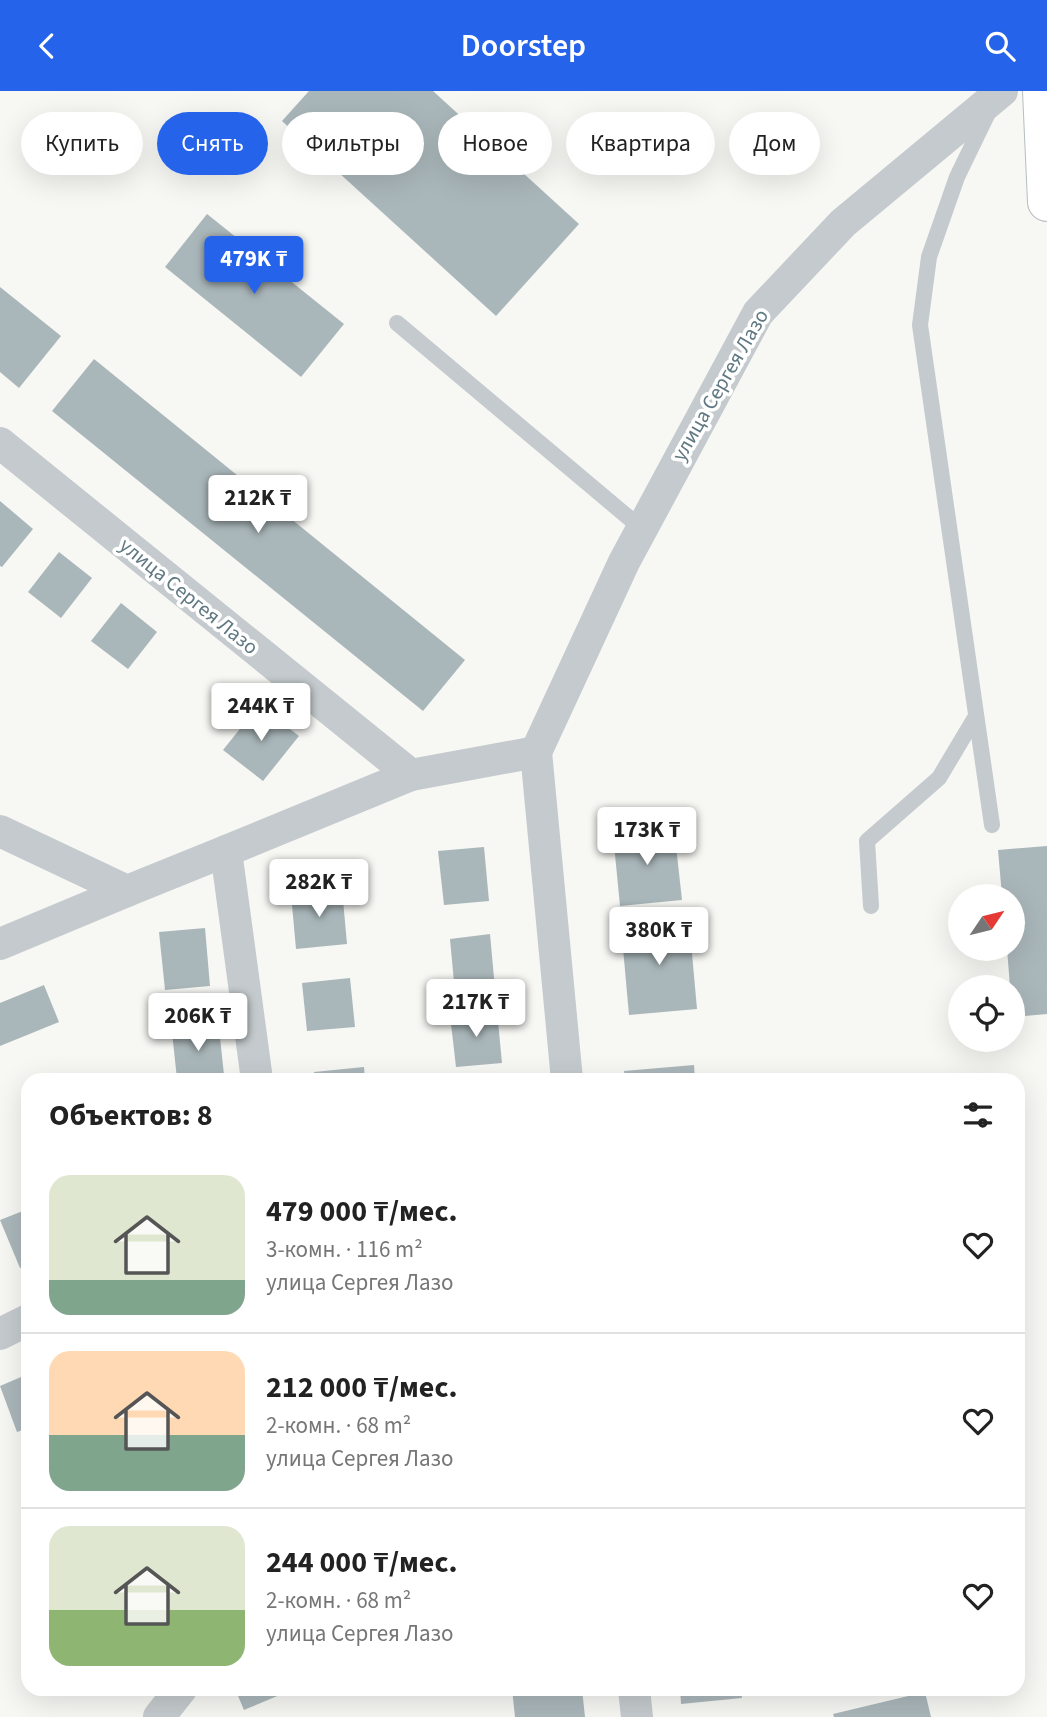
<!DOCTYPE html>
<html lang="ru">
<head>
<meta charset="utf-8">
<style>
	body { margin:0; font-family:"Source Sans 3",sans-serif; background:#f2f2f2; color:#222; height:100vh; display:flex; flex-direction:column; font-size:26px; white-space:nowrap }
	* { box-sizing:border-box; margin:0 }
	p { font-size:23px; color:#767676 }
	.icon { flex:none; width:38px; height:38px; fill:none; stroke:currentColor; stroke-width:2; stroke-linecap:round; stroke-linejoin:round }
	.map { position:relative; flex:1; overflow:hidden }
	.details { position:absolute; left:21px; top:982px; width:1004px; height:623px; display:flex; flex-direction:column; background:#fff; border-radius:21px; box-shadow:0 7px 28px #0002 }
	.details>* { flex:none }
	.banner { position:absolute; left:21px; top:21px; width:1006px; height:63px; display:flex; gap:14px }
	.needle { width:46px; rotate:55deg }
	.tools { position:absolute; left:948px; top:793px; display:grid; gap:14px }
	.tools a { display:grid; place-items:center; width:77px; height:77px; border-radius:50%; background:#fff; box-shadow:0 7px 28px #0002; font-size:35px }
	.price { position:absolute; translate:-50% -60px; padding:0 16px; border-radius:7px; background:#fff; color:#222; font-size:23px; line-height:46px; filter:drop-shadow(0 2px 4px #0008) }
	.price::after { content:''; position:absolute; left:50%; top:42px; width:21px; height:16px; margin-left:-10px; background:inherit; clip-path:polygon(0 0,100% 0,50% 100%) }
	.price.on { background:#2563eb; color:#fff }
	ul { padding:0; list-style:none }
	li { display:flex; align-items:center; gap:21px; height:175px; padding:0 28px }
	li+li { border-top:2px solid #e0e0e0 }
	li span { display:grid; place-items:center; flex:none; width:196px; height:140px; border-radius:21px; color:#555 }
	li>.icon { margin-inline-start:auto }
	span .icon { width:84px; height:84px; fill:#fffc; stroke-width:1 }
	li b { font-size:30px }
	h2 { display:flex; justify-content:space-between; align-items:center; height:84px; padding:0 28px; font-size:30px }
	.chip { padding:0 24px; border-radius:32px; background:#fff; box-shadow:0 7px 28px #0002; font-size:24px; line-height:63px }
	.chip.on { background:#2563eb; color:#fff }
	header { display:flex; justify-content:space-between; align-items:center; height:91px; padding:0 28px; background:#2563eb; color:#fff; font-size:32px; font-weight:600 }
	.map>svg:first-child { display:block }
</style>
</head>
<body>
<header><svg class="icon" aria-label="back" viewBox="0 0 24 24"><path d="M15 5l-7 7 7 7"/></svg>Doorstep<svg class="icon" aria-label="search" viewBox="0 0 24 24"><circle cx="10" cy="10" r="6"/><path d="M15 15l6 6"/></svg></header>
<div class="map">
<svg width="1047" height="1626" viewBox="0 0 1047 1626">
	<rect width="100%" height="100%" fill="#f7f7f4"/>
	<g fill="#aab7ba">
		<polygon points="309,0 433,0 579,133 496,225 282,30"/>
		<polygon points="207,123 344,233 301,286 165,176"/>
		<polygon points="0,196 61,245 19,297 0,281"/>
		<polygon points="94,268 465,569 423,620 52,320"/>
		<polygon points="0,410 33,438 2,476 0,475"/>
		<polygon points="59,461 92,487 61,527 28,501"/>
		<polygon points="121,512 157,541 128,578 91,550"/>
		<polygon points="259,614 299,645 263,690 223,659"/>
		<polygon points="674,737 682,809 620,815 613,743"/>
		<polygon points="1047,755 1047,923 1013,926 1013,896 1010,896 1007,858 1013,858 1013,805 1002,805 998,759"/>
		<polygon points="484,756 489,810 444,814 438,760"/>
		<polygon points="342,798 347,853 296,858 291,803"/>
		<polygon points="689,829 697,918 629,924 621,835"/>
		<polygon points="205,837 210,895 165,899 159,841"/>
		<polygon points="490,843 495,898 455,902 450,848"/>
		<polygon points="350,887 355,936 307,940 302,892"/>
		<polygon points="44,894 59,931 0,955 0,912"/>
		<polygon points="497,920 502,972 456,976 450,924"/>
		<polygon points="219,937 224,984 177,988 172,941"/>
		<polygon points="694,974 695,989 625,989 624,980"/>
		<polygon points="364,976 365,989 315,989 314,981"/>
		<polygon points="28,1118 28,1174 20,1177 0,1129"/>
		<polygon points="28,1283 28,1337 17,1341 0,1295"/>
		<polygon points="235,1598 294,1598 244,1619"/>
		<polygon points="512,1598 582,1598 585,1626 515,1626"/>
		<polygon points="680,1598 741,1598 742,1607 681,1613"/>
		<polygon points="925,1601 931,1626 834,1626 833,1623"/>
	</g>
	<g fill="none" stroke-linecap="round" stroke-linejoin="round">
		<g stroke="#b6bec1" stroke-width="40">
			<polyline id="secondary" points="1042,0 1047,111"/>
		</g>
		<g stroke="#c4cacd" stroke-width="16">
			<polyline points="989,20 957,86 929,166 920,234 992,734"/>
			<polyline points="397,232 641,437"/>
			<polyline points="871,815 867,750 939,687 976,625"/>
		</g>
		<g stroke="#c4cacd" stroke-width="32">
			<polyline points="0,352 411,684 536,661 567,989"/>
			<polyline points="536,661 624,471 758,222 843,132 1002,0"/>
			<polyline points="0,740 127,800 226,760 257,989"/>
			<polyline points="226,760 411,684"/>
			<polyline points="0,853 127,800"/>
			<polyline points="0,1243 28,1229"/>
			<polyline points="634,1598 637,1626"/>
			<polyline points="159,1626 181,1598"/>
		</g>
		<use href="#secondary" stroke="#fff" stroke-width="38"/>
	</g>
	<g text-anchor="middle" dominant-baseline="central" stroke-width="7" stroke-linejoin="round" paint-order="stroke">
		<g font-size="21" fill="#5f7882" stroke="#fff">
			<text transform="translate(720 294) rotate(-60)">улица Сергея Лазо</text>
			<text transform="translate(189 505) rotate(39)">улица Сергея Лазо</text>
		</g>
	</g>
</svg>
<div class="tools">
<a><svg class="needle" viewBox="-14 -14 28 28"><path d="M0-13l5 13h-10z" fill="#e53935"/><path d="M0 13l5-13h-10z" fill="#767676"/></svg></a>
<a><svg class="icon" aria-label="locate" viewBox="0 0 24 24"><circle cx="12" cy="12" r="6"/><path d="M12 2v4M12 18v4M2 12h4M18 12h4"/></svg></a>
</div>
<b class="price on" style="left:254px;top:205px">479K ₸</b>
<b class="price" style="left:258px;top:444px">212K ₸</b>
<b class="price" style="left:261px;top:652px">244K ₸</b>
<b class="price" style="left:647px;top:776px">173K ₸</b>
<b class="price" style="left:319px;top:828px">282K ₸</b>
<b class="price" style="left:659px;top:876px">380K ₸</b>
<b class="price" style="left:476px;top:948px">217K ₸</b>
<b class="price" style="left:198px;top:962px">206K ₸</b>
<div class="banner">
<a class="chip">Купить</a>
<a class="chip on">Снять</a>
<a class="chip">Фильтры</a>
<a class="chip">Новое</a>
<a class="chip">Квартира</a>
<a class="chip">Дом</a>
</div>
<section class="details">
<h2>Объектов: 8<svg class="icon" aria-label="filters" viewBox="0 0 24 24"><path d="M4 7h16M4 17h16"/><circle cx="9" cy="7" r="2"/><circle cx="15" cy="17" r="2"/></svg></h2>
<ul>
<li><span style="background:linear-gradient(#dfe7d0 75%,#7fa58c 0)"><svg class="icon" aria-label="home" viewBox="0 0 24 24"><path d="M3 11l9-7 9 7M6 9v11h12V9"/></svg></span><div><b>479 000 ₸/мес.</b><p>3-комн. · 116 m²</p><p>улица Сергея Лазо</p></div><svg class="icon" aria-label="heart" viewBox="0 0 24 24"><path d="M12 20l-8-8c-3-5 5-10 8-4 3-6 11-1 8 4z"/></svg></li>
<li><span style="background:linear-gradient(#ffd9b3 60%,#7fa58c 0)"><svg class="icon" aria-label="home" viewBox="0 0 24 24"><path d="M3 11l9-7 9 7M6 9v11h12V9"/></svg></span><div><b>212 000 ₸/мес.</b><p>2-комн. · 68 m²</p><p>улица Сергея Лазо</p></div><svg class="icon" aria-label="heart" viewBox="0 0 24 24"><path d="M12 20l-8-8c-3-5 5-10 8-4 3-6 11-1 8 4z"/></svg></li>
<li><span style="background:linear-gradient(#dfe7d0 60%,#8fb573 0)"><svg class="icon" aria-label="home" viewBox="0 0 24 24"><path d="M3 11l9-7 9 7M6 9v11h12V9"/></svg></span><div><b>244 000 ₸/мес.</b><p>2-комн. · 68 m²</p><p>улица Сергея Лазо</p></div><svg class="icon" aria-label="heart" viewBox="0 0 24 24"><path d="M12 20l-8-8c-3-5 5-10 8-4 3-6 11-1 8 4z"/></svg></li>
</ul>
</section>
</div>
</body>
</html>
